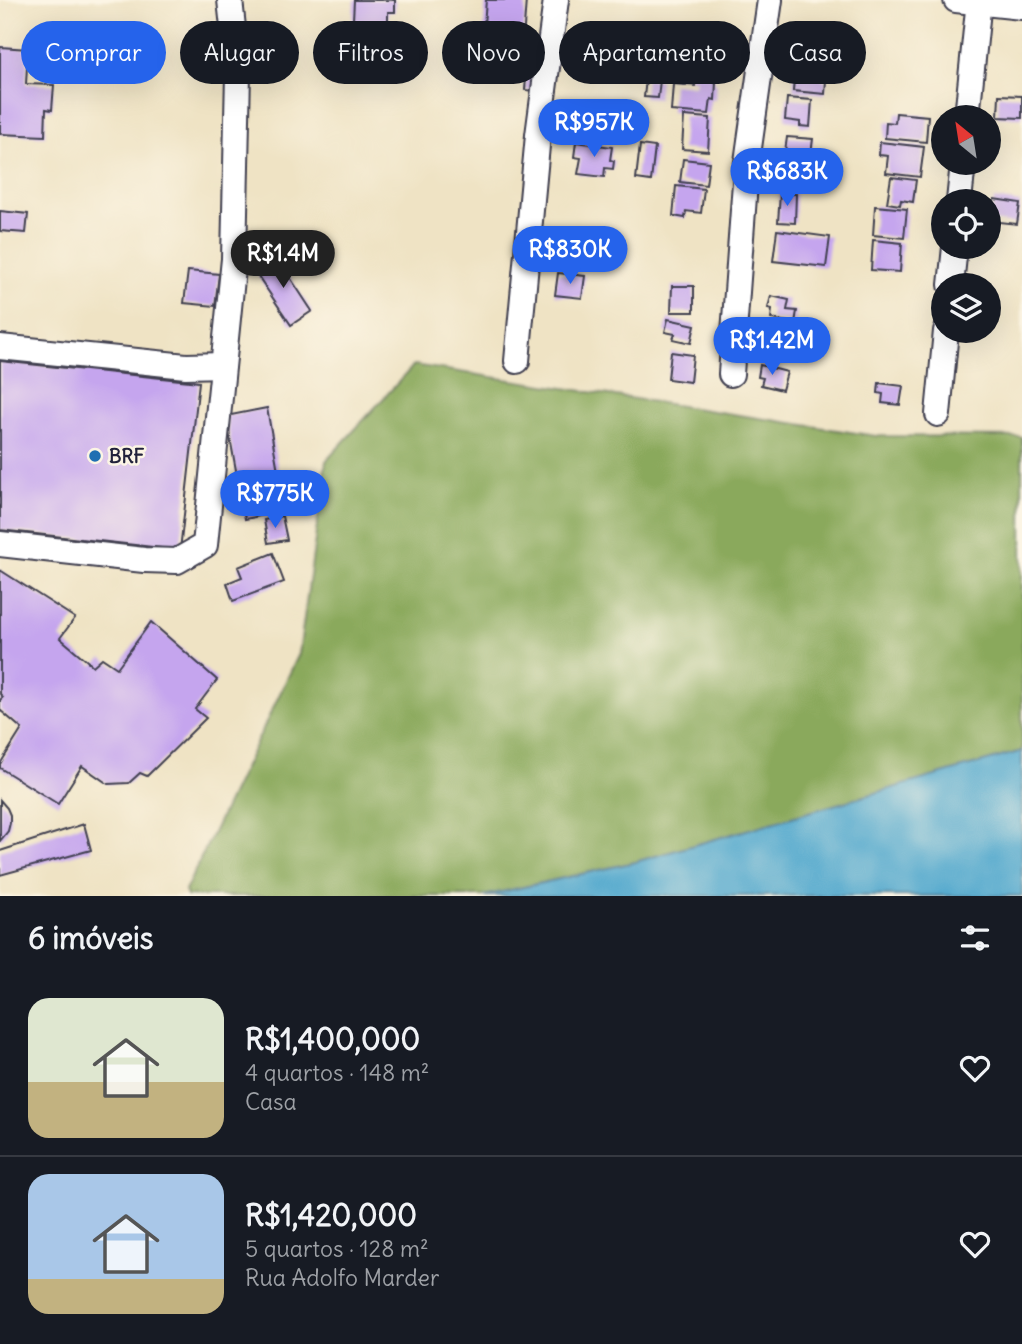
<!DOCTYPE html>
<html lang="pt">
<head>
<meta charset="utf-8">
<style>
	body { margin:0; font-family:Delius,sans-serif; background:#242831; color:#f1f3f6; height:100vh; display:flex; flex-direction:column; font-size:26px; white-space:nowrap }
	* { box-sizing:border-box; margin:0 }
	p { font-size:23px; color:#9ea1a6 }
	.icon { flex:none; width:38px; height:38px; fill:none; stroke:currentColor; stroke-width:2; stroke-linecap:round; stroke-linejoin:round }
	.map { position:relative; height:896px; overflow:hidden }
	.sheet { display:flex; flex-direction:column; background:#171b24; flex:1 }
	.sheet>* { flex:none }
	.guide { position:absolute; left:21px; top:21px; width:980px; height:63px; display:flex; gap:14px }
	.needle { width:46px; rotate:330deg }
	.buttons { position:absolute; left:931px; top:105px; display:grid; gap:14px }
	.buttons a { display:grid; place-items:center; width:70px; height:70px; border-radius:50%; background:#171b24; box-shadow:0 7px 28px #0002; font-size:35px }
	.price { position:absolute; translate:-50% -60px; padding:0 16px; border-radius:24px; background:#2563eb; color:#fff; font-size:23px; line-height:46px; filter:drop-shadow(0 2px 4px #0008) }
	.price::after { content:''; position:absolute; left:50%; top:42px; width:21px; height:16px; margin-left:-10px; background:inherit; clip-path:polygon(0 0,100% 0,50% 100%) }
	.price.selected { background:#222; color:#fff }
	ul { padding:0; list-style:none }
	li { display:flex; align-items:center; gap:21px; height:175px; padding:0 28px }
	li+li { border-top:2px solid #363941 }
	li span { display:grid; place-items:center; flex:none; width:196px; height:140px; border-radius:21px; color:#555 }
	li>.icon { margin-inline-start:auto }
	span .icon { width:84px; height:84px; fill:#fffc; stroke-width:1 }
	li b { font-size:30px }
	h2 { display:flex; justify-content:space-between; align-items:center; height:84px; padding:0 28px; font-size:30px }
	.tag { padding:0 24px; border-radius:32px; background:#171b24; box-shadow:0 7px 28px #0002; font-size:24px; line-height:63px }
	.tag.selected { background:#2563eb; color:#fff }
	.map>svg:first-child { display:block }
</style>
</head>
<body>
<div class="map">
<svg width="1022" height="896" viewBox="0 0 1022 896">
	<rect width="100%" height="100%" fill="#fcf5e5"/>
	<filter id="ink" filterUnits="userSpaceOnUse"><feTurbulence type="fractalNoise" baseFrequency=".0143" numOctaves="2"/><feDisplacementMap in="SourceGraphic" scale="14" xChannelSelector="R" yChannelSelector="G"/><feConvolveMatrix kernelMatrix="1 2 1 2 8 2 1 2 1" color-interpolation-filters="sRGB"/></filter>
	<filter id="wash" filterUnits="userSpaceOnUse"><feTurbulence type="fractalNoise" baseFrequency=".00686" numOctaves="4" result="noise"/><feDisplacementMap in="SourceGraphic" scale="28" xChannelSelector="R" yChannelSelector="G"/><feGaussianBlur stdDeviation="1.57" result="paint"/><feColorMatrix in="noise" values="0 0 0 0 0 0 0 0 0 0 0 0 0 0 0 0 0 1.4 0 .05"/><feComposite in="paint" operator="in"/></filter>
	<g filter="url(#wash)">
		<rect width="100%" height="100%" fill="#efe3c4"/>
		<polygon fill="#8aa95c" stroke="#56664c" stroke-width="2" points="414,365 876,436 1022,437 1022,751 635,862 484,896 187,896 185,891 299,654 326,461"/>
		<polygon fill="#52a9ce" stroke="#3a6684" stroke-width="2" points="1022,751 1022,896 484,896 635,862"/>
		<g id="blocks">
			<g fill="#c5a5ee">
				<polygon points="354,0 395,0 395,12 388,12 388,27 369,25 368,41 352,40"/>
				<polygon points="486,0 526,0 522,54 482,51"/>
				<polygon points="580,42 604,44 603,68 578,67"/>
				<polygon points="0,47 28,49 26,84 54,85 52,110 46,109 45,136 0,134"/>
				<polygon points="692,54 717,56 714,82 716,82 715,100 711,99 709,114 671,111 673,84 695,86 696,79 689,79"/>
				<polygon points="638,63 649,64 648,76 637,75"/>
				<polygon points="527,66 536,66 533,91 525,90"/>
				<polygon points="795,67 823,69 822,80 826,80 825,94 793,91"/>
				<polygon points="646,79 660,80 658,98 644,97"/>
				<polygon points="999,95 1022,96 1022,118 998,117"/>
				<polygon points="787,98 812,100 810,127 800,126 800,122 785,120"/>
				<polygon points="896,113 928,116 926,142 885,138 886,122 895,123"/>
				<polygon points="684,116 710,118 708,151 682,149"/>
				<polygon points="787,137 813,139 810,162 784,159"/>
				<polygon points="576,142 612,147 610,160 614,161 613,169 605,168 604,177 578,174 581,158 574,157"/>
				<polygon points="880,142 924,147 920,177 886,173 888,156 879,155"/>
				<polygon points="640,145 655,147 651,181 636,179"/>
				<polygon points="683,159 709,162 706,185 680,182"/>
				<polygon points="891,177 916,180 913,202 901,200 900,205 887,203"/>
				<polygon points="676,186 704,189 701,213 686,211 685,218 673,216"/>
				<polygon points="780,194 796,194 795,223 778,222"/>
				<polygon points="994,199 1020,203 1017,224 991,221"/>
				<polygon points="875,206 907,209 904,238 873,235"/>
				<polygon points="0,211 28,214 26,233 0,231"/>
				<polygon points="777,230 830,237 826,267 773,261"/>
				<polygon points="873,240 902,243 900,272 871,270"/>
				<polygon points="276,256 312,311 291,325 254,270"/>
				<polygon points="188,271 219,274 215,306 184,303"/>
				<polygon points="558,273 585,276 582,298 555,295"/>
				<polygon points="672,286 694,286 694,312 671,312"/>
				<polygon points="771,296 789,300 787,310 797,311 795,323 771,319 772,309 768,308"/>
				<polygon points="668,319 695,325 691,343 673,339 675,334 665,332"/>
				<polygon points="671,352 693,355 690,382 668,379"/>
				<polygon points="0,361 199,382 180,550 0,530"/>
				<polygon points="760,365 787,372 782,390 761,385 763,378 758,377"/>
				<polygon points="879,383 903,386 900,405 882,403 883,394 878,393"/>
				<polygon points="267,408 285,511 245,519 226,416"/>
				<polygon points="282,516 287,540 268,543 264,520"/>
				<polygon points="273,553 284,582 233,601 227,583 242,577 238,567"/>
				<polygon points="0,570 75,618 60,638 93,666 102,658 117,668 151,622 217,680 195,709 206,718 147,776 140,773 129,783 108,784 82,766 58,804 0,768 0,764 22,729 0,710 0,700 3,697 0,694"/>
				<polygon points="0,800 7,808 10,815 10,823 8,831 0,841"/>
				<polygon points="84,824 91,850 0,875 0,851"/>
			</g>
		</g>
	</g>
	<g filter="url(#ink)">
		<use href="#blocks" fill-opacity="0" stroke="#413f50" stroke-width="2"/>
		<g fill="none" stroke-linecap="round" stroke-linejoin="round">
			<g stroke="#413f50" stroke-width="28">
				<g id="minor">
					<polyline points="956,0 1022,7"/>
					<polyline points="967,117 979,0"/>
					<polyline points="959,201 963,163"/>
					<polyline points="951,285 955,247"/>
					<polyline points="0,347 186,366 223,365"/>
					<polyline points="517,361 538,135 556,0"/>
					<polyline points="731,374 746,169 770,0"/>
					<polyline points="938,414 946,331"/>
					<polyline points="0,544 144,560 177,561 205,545 234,259 238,73 230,0"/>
				</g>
			</g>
			<use href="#minor" stroke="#fff" stroke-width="24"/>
		</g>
	</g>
	<circle fill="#1f6fb2" stroke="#fcf5e5" stroke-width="2.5" cx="95" cy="456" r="7"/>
	<g text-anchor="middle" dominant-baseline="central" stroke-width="5" stroke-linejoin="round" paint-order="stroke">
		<g font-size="19" font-weight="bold" fill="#22223b" stroke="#fcf5e5" text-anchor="start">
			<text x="109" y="456">BRF</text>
		</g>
	</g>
</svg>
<div class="buttons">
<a><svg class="needle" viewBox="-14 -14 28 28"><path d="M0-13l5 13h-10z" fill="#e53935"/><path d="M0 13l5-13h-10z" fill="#9ea1a6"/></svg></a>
<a><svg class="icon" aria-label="locate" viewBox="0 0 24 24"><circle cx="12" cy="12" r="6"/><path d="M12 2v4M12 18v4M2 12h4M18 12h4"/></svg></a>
<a><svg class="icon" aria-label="layers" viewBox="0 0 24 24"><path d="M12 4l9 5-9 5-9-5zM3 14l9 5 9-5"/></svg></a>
</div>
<b class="price" style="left:594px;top:159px">R$957K</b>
<b class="price" style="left:787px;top:208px">R$683K</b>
<b class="price" style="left:570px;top:286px">R$830K</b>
<b class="price selected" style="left:283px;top:290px">R$1.4M</b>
<b class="price" style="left:772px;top:377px">R$1.42M</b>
<b class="price" style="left:275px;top:530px">R$775K</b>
<div class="guide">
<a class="tag selected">Comprar</a>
<a class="tag">Alugar</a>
<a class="tag">Filtros</a>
<a class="tag">Novo</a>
<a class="tag">Apartamento</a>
<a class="tag">Casa</a>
</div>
</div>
<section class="sheet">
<h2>6 imóveis<svg class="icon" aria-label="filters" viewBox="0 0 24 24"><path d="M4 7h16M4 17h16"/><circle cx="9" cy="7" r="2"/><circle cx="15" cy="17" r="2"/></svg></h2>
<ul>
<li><span style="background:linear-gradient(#dfe7d0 60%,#c2b280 0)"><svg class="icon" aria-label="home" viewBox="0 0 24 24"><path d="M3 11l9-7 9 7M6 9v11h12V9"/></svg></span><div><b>R$1,400,000</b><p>4 quartos · 148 m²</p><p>Casa</p></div><svg class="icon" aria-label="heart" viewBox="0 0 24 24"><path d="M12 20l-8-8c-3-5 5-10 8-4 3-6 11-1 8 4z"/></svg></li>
<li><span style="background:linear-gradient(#a9c7e8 75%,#c2b280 0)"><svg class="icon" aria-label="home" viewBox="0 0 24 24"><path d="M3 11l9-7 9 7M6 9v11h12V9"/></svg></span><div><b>R$1,420,000</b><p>5 quartos · 128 m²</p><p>Rua Adolfo Marder</p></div><svg class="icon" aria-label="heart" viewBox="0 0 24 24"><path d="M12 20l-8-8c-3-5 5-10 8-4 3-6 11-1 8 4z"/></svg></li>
</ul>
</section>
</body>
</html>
